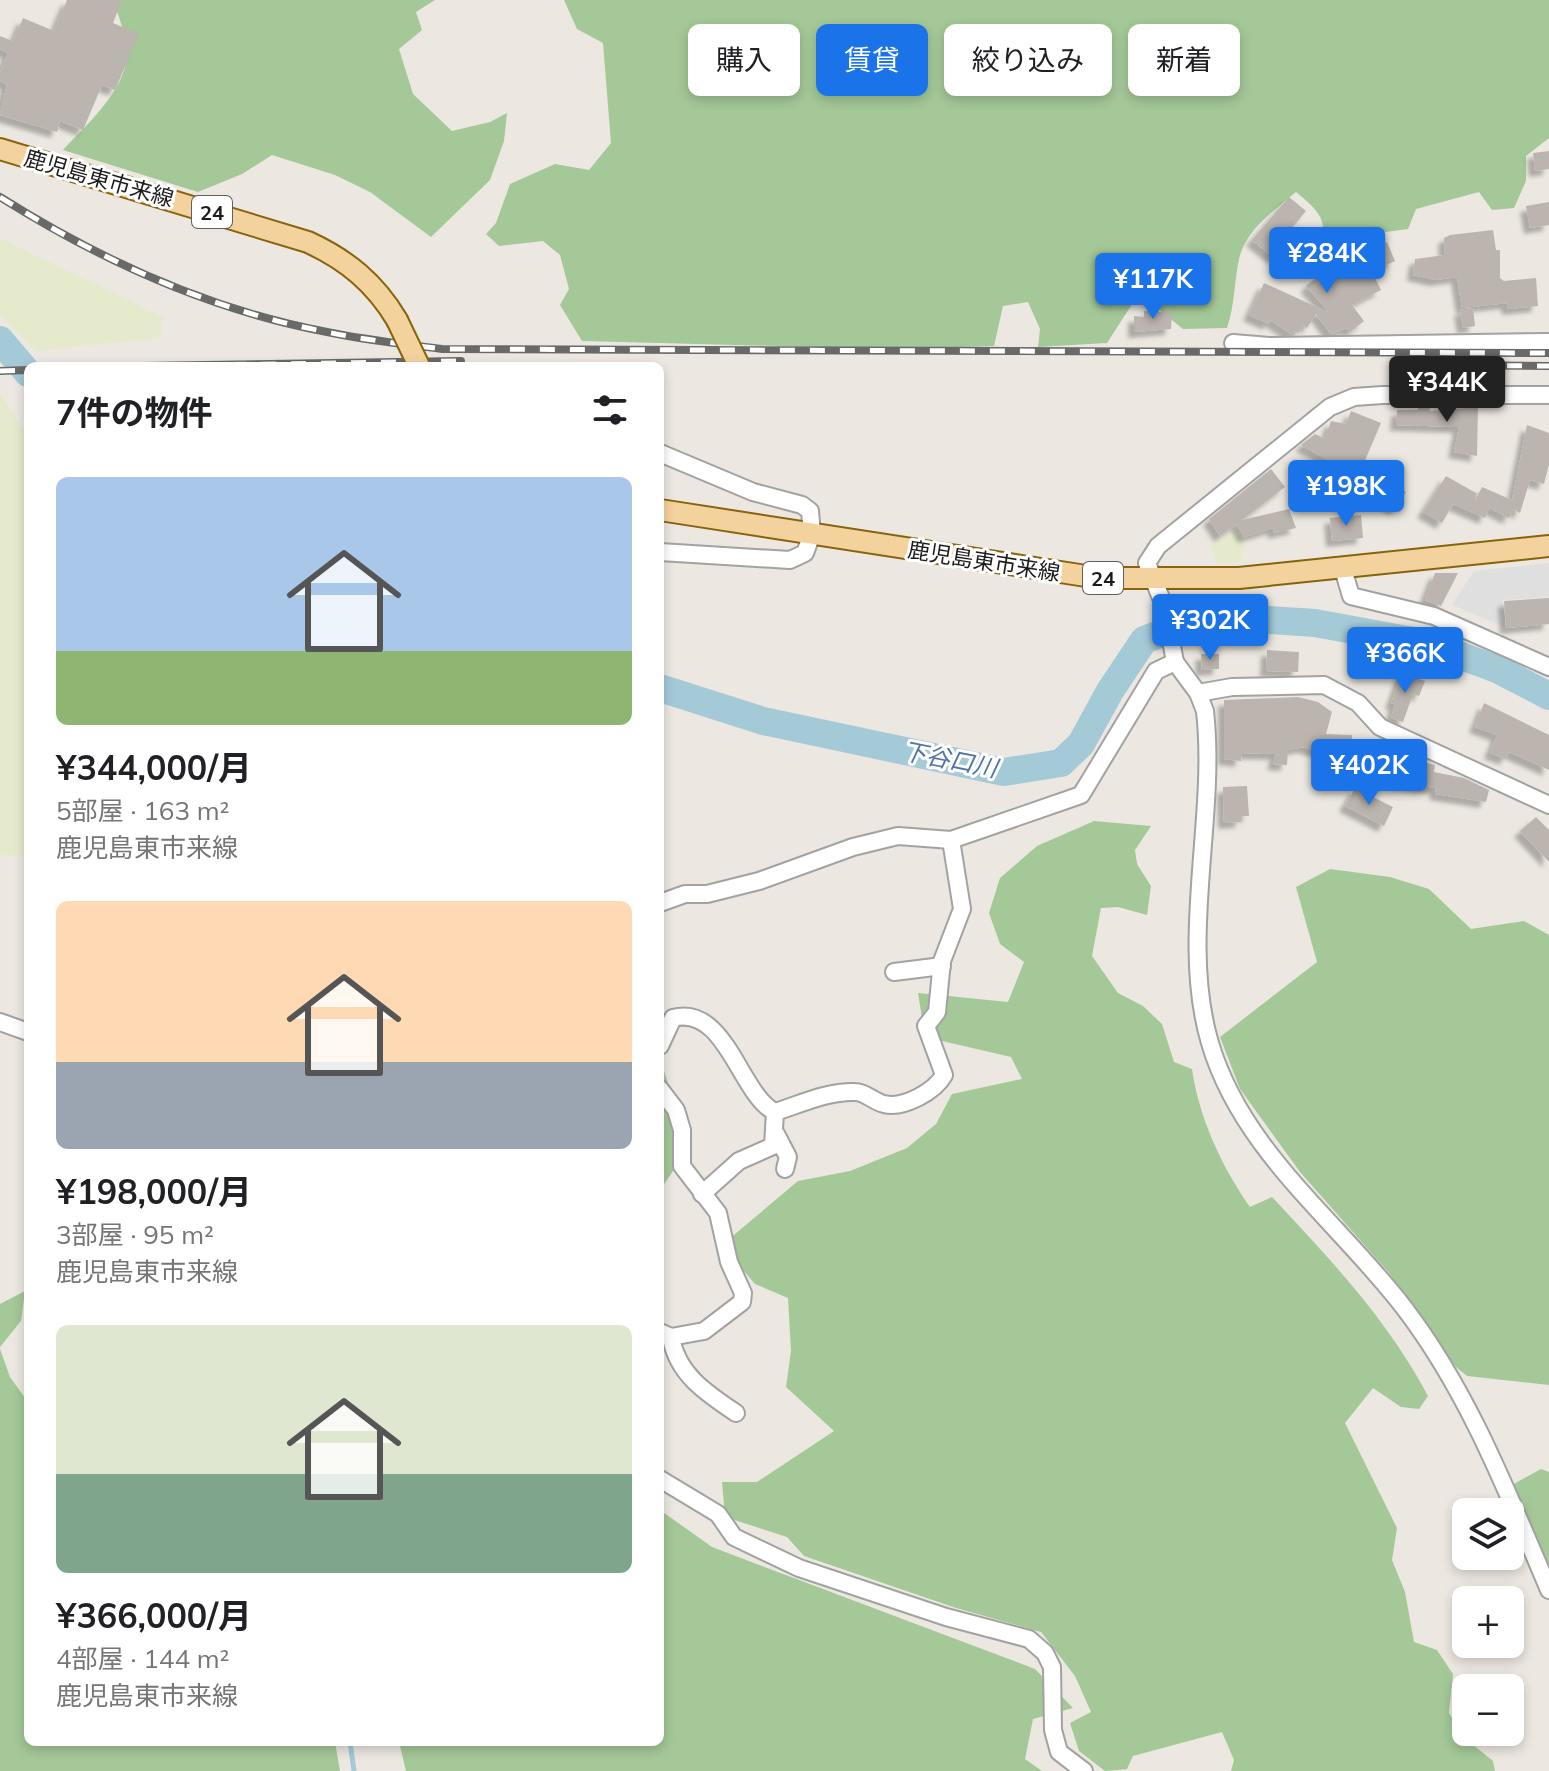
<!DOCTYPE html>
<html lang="ja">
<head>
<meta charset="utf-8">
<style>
	body { margin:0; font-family:Mulish,"Noto Sans JP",sans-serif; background:#f6f6f6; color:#202124; height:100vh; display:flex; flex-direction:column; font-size:30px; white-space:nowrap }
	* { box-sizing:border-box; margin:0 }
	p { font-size:26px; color:#757577 }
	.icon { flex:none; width:44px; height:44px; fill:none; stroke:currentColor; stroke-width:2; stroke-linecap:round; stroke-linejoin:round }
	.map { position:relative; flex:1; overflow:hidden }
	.panel { position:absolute; left:24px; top:362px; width:640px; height:1384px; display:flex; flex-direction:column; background:#fff; border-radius:12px; box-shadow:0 4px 12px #0003 }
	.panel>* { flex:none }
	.hud { position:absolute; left:688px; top:24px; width:740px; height:72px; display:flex; gap:16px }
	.fabs { position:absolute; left:1452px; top:1498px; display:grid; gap:16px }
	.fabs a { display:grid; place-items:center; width:72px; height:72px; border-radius:12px; background:#fff; box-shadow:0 4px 12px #0003; font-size:40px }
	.price { position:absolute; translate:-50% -68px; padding:0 18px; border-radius:8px; background:#1a73e8; color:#fff; font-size:26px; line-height:52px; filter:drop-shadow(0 2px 4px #0008) }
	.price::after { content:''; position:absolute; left:50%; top:48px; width:24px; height:18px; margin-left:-12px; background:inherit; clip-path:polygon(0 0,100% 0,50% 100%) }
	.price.selected { background:#222; color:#fff }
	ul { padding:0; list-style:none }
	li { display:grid; align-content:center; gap:16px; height:424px; padding:0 32px }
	li span { display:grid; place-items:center; height:248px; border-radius:12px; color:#555 }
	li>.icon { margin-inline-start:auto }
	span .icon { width:144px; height:144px; fill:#fffc; stroke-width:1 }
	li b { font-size:34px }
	h2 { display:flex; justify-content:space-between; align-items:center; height:96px; padding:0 32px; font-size:34px }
	.pill { padding:0 28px; border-radius:12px; background:#fff; box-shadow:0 4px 12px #0003; font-size:28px; line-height:72px }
	.pill.selected { background:#1a73e8; color:#fff }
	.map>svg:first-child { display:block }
</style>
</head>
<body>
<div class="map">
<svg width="1549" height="1771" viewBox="0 0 1549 1771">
	<defs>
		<filter id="shadow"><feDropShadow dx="-6" dy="6" stdDeviation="2" flood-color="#0004"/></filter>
	</defs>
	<rect width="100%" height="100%" fill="#ece8e1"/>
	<g fill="#e6eacd">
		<polygon points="0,238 163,317 160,338 36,351 0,315"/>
		<polygon points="0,393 28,437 28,856 0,855"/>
		<polygon points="1237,529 1245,544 1241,562 1216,563 1211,545"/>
	</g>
	<g fill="#a4c898">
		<path d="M 113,0 L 435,0 L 416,12 L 422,30 L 399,49 L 413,94 L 452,131 L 490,122 L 507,113 L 504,141 L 490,180 L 431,237 L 370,192 L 335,175 L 272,155 L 242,174 L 198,192 L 63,150 C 86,125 118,98 126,63 C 130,43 119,18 113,0 Z"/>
		<path d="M 564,0 L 1549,0 L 1549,138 L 1526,156 L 1526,181 L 1514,208 L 1492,210 L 1479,192 L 1416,209 L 1408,229 L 1347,237 L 1320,256 C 1328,221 1323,214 1296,192 C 1274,211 1246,229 1239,259 C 1234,283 1235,304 1227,328 L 1183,329 L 1156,307 L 1136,298 L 1107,343 L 1038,347 L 1040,329 L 1028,302 L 1003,306 L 994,346 L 894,349 L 582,341 L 560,305 L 569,289 L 560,255 L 543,241 L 499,246 L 486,234 L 496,223 L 510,184 L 555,164 L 589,170 L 611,143 L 603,43 L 577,29 Z"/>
		<path d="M 1094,821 L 1151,826 L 1135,850 L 1137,864 L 1151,886 L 1147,915 L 1118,907 L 1101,908 L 1092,956 L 1118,993 L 1143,1006 L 1162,1024 L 1174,1062 L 1192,1069 C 1199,1118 1222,1167 1250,1207 L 1272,1197 C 1330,1259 1388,1320 1428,1396 L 1419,1409 L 1401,1407 L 1373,1388 L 1345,1423 L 1397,1528 L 1392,1560 L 1405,1592 L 1414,1642 L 1437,1650 L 1453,1674 L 1449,1713 L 1467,1740 L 1493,1761 L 1495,1771 L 1231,1771 L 1234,1760 L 1222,1732 L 1133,1756 L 1127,1769 L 1105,1771 L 1079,1751 L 1070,1723 L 1091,1712 L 1075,1676 L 1041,1632 L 956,1608 L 804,1556 L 787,1537 L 725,1517 L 722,1482 L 757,1482 L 834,1431 L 786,1387 L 791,1351 L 788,1298 L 755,1284 L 722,1245 L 798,1181 L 850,1171 L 907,1148 L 936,1124 L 952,1094 L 1022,1079 L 1011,1057 L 925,1037 L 918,993 L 1008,1002 L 1024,962 L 1000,944 L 989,913 L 1000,878 L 1037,846 Z"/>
		<polygon points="1330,869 1390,877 1429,889 1471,929 1524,921 1549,935 1549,1385 1467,1376 1456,1367 1389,1273 1300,1172 1240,1089 1220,1037 1317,962 1296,887"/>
		<polygon points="660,1059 669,1086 682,1158 660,1190"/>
		<polygon points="25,1291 21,1321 0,1347 0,1304"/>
		<polygon points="0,1349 10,1377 28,1402 28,1742 335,1742 340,1771 0,1771"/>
		<polygon points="1541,1469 1549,1472 1549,1579 1508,1487"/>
		<polygon points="660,1510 712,1547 1035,1669 1073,1708 1033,1719 1025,1759 1042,1771 406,1771 399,1742 660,1742"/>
	</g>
	<polygon fill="#dfdfdf" points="1549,563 1549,597 1503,600 1505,627 1452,605 1474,571"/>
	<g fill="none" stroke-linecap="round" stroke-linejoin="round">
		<polyline stroke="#a4c9d7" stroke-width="5" points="350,1742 354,1771"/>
		<g stroke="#a4c9d7" stroke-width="28">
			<polyline points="0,340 28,373"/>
			<polyline points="660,688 763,721 1004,772 1061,763 1081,744 1110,691 1144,640 1177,627 1238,618 1315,623 1429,644 1499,670 1549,696"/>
		</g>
	</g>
	<g fill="#bcb4ae" filter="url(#shadow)">
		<polygon points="67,0 122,0 113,23 139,34 115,90 102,85 83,130 60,121 57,132 0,115 7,84 0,81 0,73 8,53 0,49 0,36 13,41 23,18 54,31"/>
		<polygon points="1549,151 1549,169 1535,171 1533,153"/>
		<polygon points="1289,197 1306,211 1290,230 1304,245 1286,263 1278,253 1274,258 1252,240"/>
		<polygon points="1549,202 1549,225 1530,228 1526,206"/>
		<polygon points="1493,230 1496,250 1500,250 1500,278 1504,281 1536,278 1538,306 1508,309 1507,303 1462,308 1457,277 1436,280 1413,275 1415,259 1445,255 1444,238 1450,235"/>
		<polygon points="1387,242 1395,261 1372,272 1381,290 1352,305 1364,321 1350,332 1347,328 1331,334 1316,314 1307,328 1303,325 1298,333 1294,331 1291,334 1270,320 1269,324 1249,315 1264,283 1330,313 1306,286 1332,266"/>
		<polygon points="1473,308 1475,326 1463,328 1460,310"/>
		<polygon points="1144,311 1172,312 1171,329 1134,332 1134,316 1144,317"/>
		<polygon points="1418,406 1430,407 1430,411 1478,407 1477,456 1454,452 1459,427 1396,425 1397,410 1418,410"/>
		<polygon points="1351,411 1381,423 1360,472 1345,464 1343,468 1301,445 1315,434 1325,439 1331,421 1346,424"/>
		<polygon points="1527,425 1549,433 1549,464 1544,484 1530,480 1520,513 1513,509 1509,518 1489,508 1485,518 1453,504 1442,523 1423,512 1446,476 1476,493 1475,501 1482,487 1512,500"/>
		<polygon points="1271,469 1285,487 1242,520 1289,509 1296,528 1274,533 1273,528 1244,537 1237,524 1220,536 1209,519"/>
		<polygon points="1384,479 1406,492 1396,509 1374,497"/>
		<polygon points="1361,515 1363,538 1332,541 1330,518"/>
		<polygon points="1435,573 1458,573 1441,606 1425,600"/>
		<polygon points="1549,598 1549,624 1506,628 1504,601"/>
		<polygon points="1267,650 1299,652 1298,672 1266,671"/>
		<polygon points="1201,654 1219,654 1219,669 1202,670"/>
		<polygon points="1402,673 1425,681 1419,696 1413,694 1403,722 1391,718 1395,704 1391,703"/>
		<polygon points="1298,697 1318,702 1332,712 1326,734 1352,735 1352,742 1405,751 1405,757 1435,765 1434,772 1464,778 1489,790 1486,802 1435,794 1436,788 1398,783 1399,775 1327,759 1328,754 1303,747 1288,750 1287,765 1273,764 1276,754 1242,753 1241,761 1224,759 1224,700"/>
		<polygon points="1484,703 1549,735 1549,770 1509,752 1506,759 1490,753 1497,735 1475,727"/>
		<polygon points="1247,786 1249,816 1241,816 1241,822 1224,823 1223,787"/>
		<polygon points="1355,788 1393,807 1384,826 1345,806"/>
		<polygon points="1536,817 1549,830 1549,862 1520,831"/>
	</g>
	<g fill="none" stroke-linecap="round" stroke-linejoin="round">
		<g stroke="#a2a2a2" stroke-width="20">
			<g id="minor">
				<polyline points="1233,343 1269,346 1549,342"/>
				<path d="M 1549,395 L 1382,395 L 1354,397 L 1330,407 L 1158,546 L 1147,563 L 1165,608 L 1175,662 L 1198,693 L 1205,711 C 1217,818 1179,939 1210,1043 C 1242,1152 1339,1222 1405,1309 C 1469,1393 1508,1494 1549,1590"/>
				<polyline points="660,453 753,492 802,505 810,511 812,534 805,553 790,560 660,552"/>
				<polyline points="1343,569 1351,596 1434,616 1549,667"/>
				<polyline points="1198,693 1232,687 1324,685 1358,703 1380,727 1549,805"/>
				<polyline points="660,903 685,894 707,894 759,881 853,847 898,836 951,840 1081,795 1156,671 1175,662"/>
				<polyline points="894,972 942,966"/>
				<polyline points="0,1022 28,1032"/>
				<path d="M 660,1046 L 673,1018 C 726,1004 740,1095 775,1112 C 801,1104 828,1091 855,1092 C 866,1092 874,1102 884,1104 C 904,1109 935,1091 944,1075 L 926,1026 L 937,1012 L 942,961 L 962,909 L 951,840"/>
				<polyline points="660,1089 676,1110 682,1130 682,1166 718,1213 729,1262 743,1293 742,1302 704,1331 671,1337 660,1332"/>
				<polyline points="776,1134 788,1157 785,1169"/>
				<polyline points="702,1194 739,1161 773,1146 775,1112"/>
				<path d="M 671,1337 C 677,1374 706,1393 736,1413"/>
				<polyline points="660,1479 718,1514 734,1537 799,1568 946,1617 1029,1639 1045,1653 1052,1667 1053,1730 1059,1752 1084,1771"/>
			</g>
		</g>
		<g stroke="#87630b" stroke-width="24">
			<g id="major">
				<path d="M 0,149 L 308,242 C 347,260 375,283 397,320"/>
				<polyline points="660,510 1099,578 1239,578 1549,546"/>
			</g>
		</g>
		<use href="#minor" stroke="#fff" stroke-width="16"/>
		<use href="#major" stroke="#f4d29d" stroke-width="20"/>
		<g stroke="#696969" stroke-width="8">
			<g id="rail">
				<path d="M 0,197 C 100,260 210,310 327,332 C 365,340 404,344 442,349 L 1549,353"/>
				<polyline points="1417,365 1549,366"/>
				<polyline points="141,366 461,361"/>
				<polyline points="0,371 28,370"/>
			</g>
		</g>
		<use href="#rail" stroke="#fff" stroke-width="5" stroke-dasharray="15" stroke-linecap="butt"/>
		<g stroke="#87630b" stroke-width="24" stroke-linecap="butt">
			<polyline id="major-bridge" points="397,320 419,366"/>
		</g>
		<use href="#major-bridge" stroke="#f4d29d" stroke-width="20"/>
	</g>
	<g text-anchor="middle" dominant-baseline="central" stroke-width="6" stroke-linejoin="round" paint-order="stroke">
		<g fill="#fff" stroke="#5f5f5f" stroke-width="2">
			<rect x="192" y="196" width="40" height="32" rx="6"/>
			<rect x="1083" y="562" width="40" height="32" rx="6"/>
		</g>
		<g font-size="20" font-weight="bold" fill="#1b1b1b">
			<text x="212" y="212">24</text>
			<text x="1103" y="578">24</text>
		</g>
		<g font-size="22" fill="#1b1b1b" stroke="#fff">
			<text transform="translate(99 178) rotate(16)">鹿児島東市来線</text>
			<text transform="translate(984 561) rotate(9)">鹿児島東市来線</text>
		</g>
		<g font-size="24" font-style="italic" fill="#4f75a2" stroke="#fff">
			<text transform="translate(950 759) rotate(11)">下谷口川</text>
		</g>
	</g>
</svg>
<div class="fabs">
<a><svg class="icon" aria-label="layers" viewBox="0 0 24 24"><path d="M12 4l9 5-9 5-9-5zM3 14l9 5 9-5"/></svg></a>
<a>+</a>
<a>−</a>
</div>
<b class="price" style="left:1327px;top:295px">¥284K</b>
<b class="price" style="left:1153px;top:321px">¥117K</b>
<b class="price selected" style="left:1447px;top:424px">¥344K</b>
<b class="price" style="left:1346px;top:528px">¥198K</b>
<b class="price" style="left:1210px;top:662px">¥302K</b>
<b class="price" style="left:1405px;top:695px">¥366K</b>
<b class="price" style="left:1369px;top:807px">¥402K</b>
<div class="hud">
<a class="pill">購入</a>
<a class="pill selected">賃貸</a>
<a class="pill">絞り込み</a>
<a class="pill">新着</a>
</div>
<section class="panel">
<h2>7件の物件<svg class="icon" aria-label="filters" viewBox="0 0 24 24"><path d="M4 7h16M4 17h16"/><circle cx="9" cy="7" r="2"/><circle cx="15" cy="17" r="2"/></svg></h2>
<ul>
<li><span style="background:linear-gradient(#a9c7e8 70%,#8fb573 0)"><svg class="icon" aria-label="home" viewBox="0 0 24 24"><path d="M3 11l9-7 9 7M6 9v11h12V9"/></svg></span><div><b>¥344,000/月</b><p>5部屋 · 163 m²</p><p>鹿児島東市来線</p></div></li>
<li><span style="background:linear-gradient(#ffd9b3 65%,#9aa5b1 0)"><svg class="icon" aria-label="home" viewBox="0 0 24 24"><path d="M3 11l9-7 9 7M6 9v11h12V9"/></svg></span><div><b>¥198,000/月</b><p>3部屋 · 95 m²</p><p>鹿児島東市来線</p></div></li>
<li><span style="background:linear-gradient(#dfe7d0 60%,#7fa58c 0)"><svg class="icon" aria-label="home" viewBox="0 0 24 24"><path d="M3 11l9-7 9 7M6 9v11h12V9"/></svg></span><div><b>¥366,000/月</b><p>4部屋 · 144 m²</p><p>鹿児島東市来線</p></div></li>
</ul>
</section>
</div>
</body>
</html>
